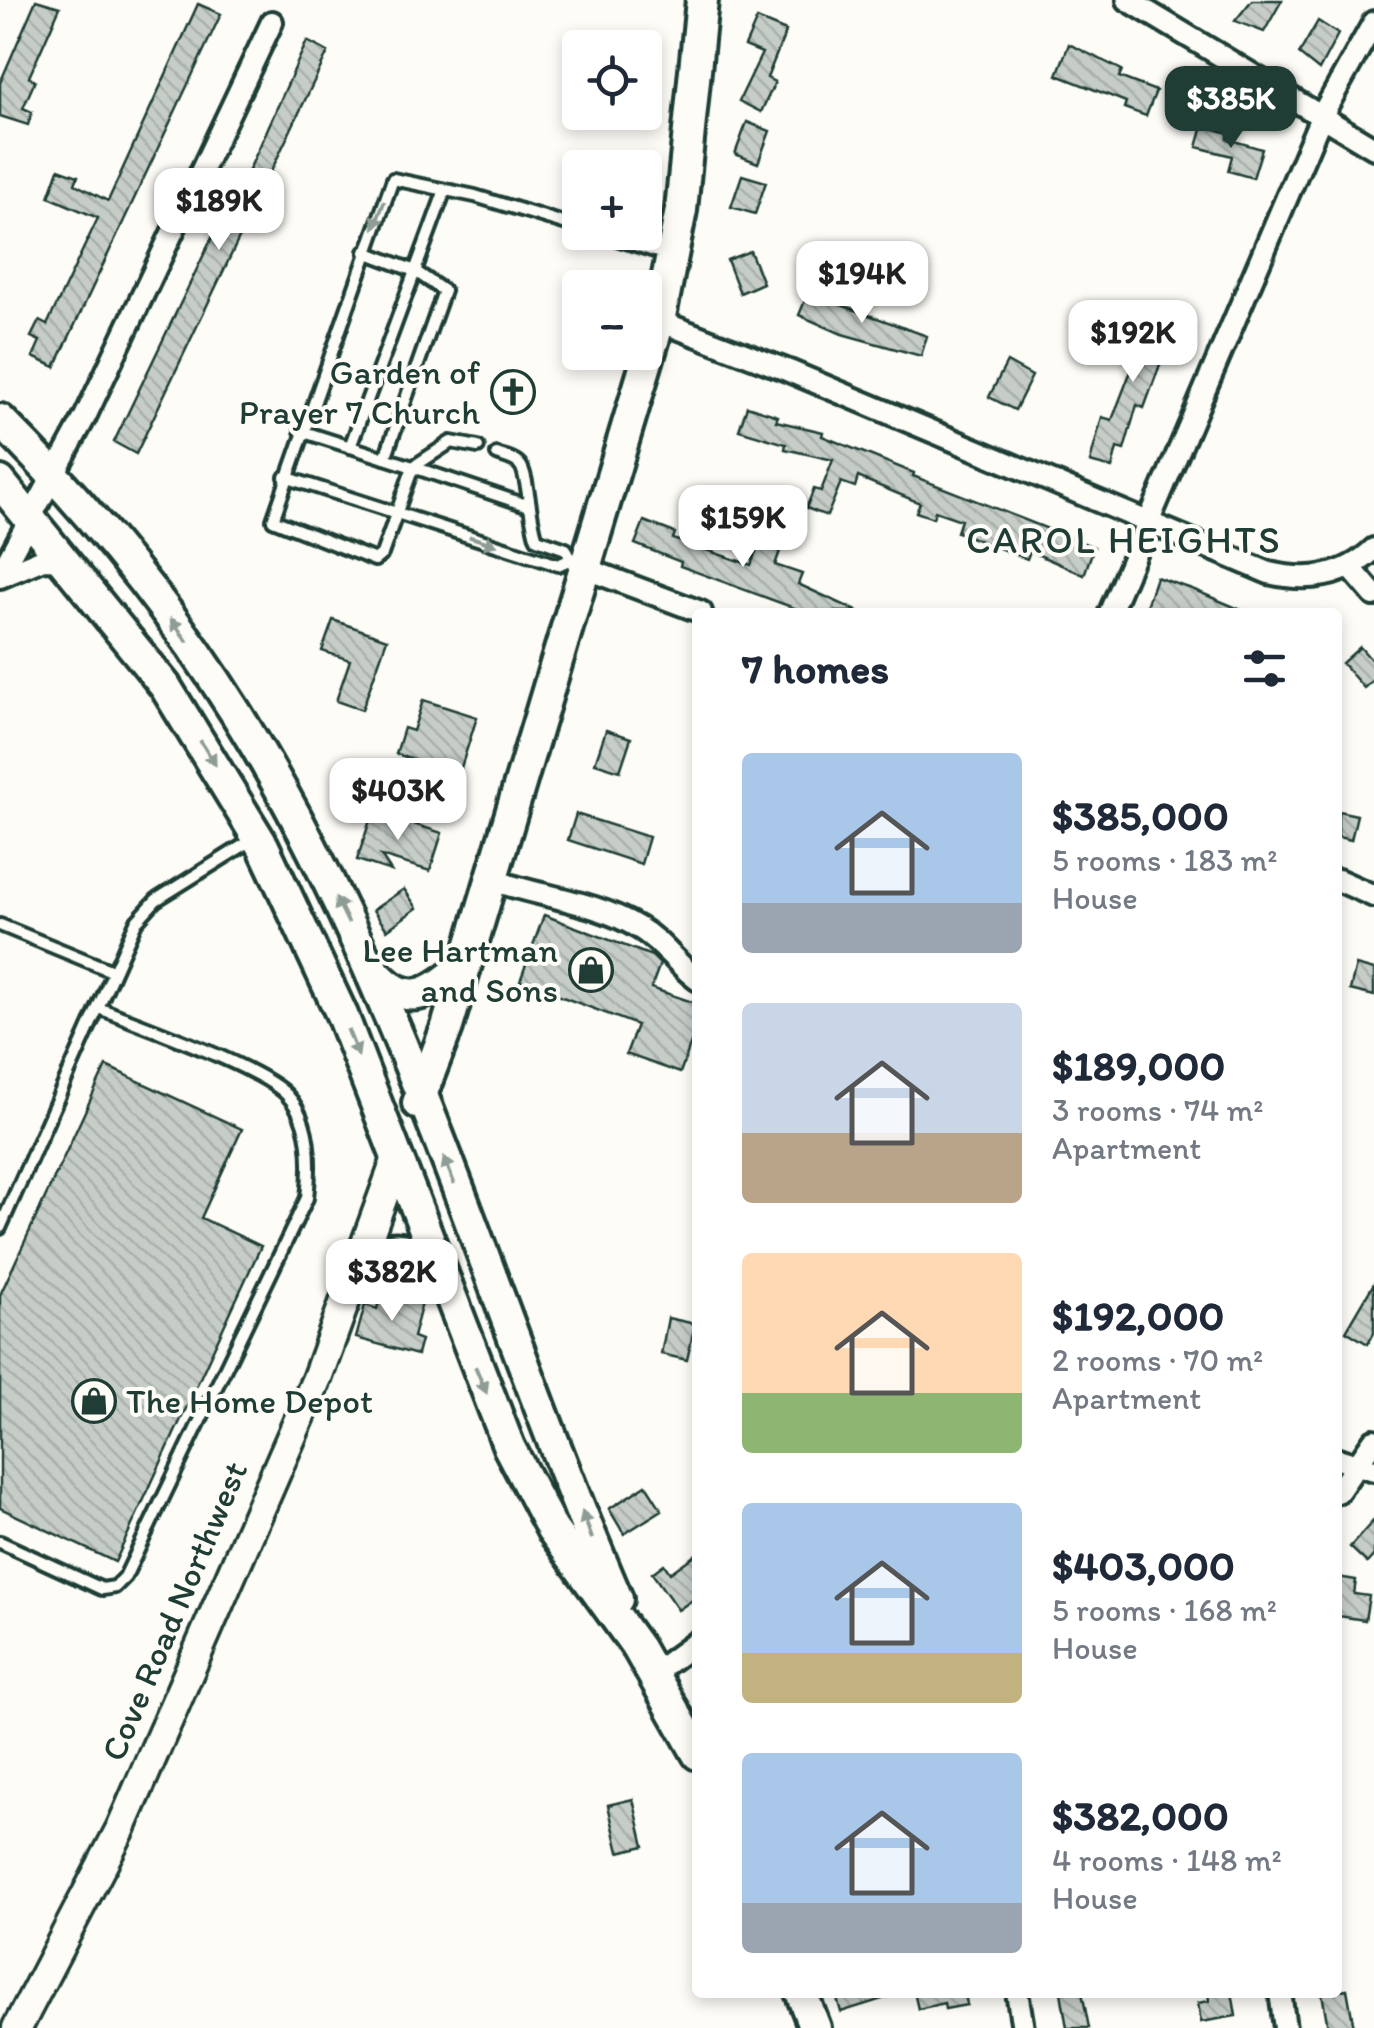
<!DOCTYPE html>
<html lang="en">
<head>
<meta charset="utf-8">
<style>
	body { margin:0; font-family:Itim,sans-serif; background:#f6f6f7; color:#1f2937; height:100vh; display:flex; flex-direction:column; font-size:38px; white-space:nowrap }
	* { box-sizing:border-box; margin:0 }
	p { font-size:32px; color:#747a83 }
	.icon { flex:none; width:55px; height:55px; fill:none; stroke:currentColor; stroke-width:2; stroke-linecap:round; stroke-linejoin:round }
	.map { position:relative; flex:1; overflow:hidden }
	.sheet { position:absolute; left:692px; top:608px; width:650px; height:1390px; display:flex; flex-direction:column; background:#fff; border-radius:10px; box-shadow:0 5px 15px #0003 }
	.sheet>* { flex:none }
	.tools { position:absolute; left:562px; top:30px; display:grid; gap:20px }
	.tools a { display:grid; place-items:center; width:100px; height:100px; border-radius:10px; background:#fff; box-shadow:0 5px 15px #0003; font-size:50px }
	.price { position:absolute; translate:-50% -85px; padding:0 22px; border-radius:20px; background:#fff; color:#222; font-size:32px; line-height:65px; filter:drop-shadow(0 2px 5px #0008) }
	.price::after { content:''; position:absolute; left:50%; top:60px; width:30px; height:22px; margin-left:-15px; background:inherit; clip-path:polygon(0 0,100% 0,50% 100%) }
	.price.current { background:#1f3d34; color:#fff }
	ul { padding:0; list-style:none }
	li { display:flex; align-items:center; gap:30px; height:250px; padding:0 50px }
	li span { display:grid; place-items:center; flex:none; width:280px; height:200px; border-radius:10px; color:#555 }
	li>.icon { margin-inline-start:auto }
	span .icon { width:120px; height:120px; fill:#fffc; stroke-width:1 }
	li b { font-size:42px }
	h2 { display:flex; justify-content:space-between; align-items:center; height:120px; padding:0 50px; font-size:42px }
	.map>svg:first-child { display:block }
</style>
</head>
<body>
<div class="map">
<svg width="1374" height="2028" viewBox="0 0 1374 2028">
	<defs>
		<pattern id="building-back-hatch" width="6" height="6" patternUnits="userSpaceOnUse" patternTransform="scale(2.5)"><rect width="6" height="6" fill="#c6cdc7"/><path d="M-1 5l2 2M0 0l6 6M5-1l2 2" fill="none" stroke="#aab1ac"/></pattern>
	</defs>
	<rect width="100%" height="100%" fill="#fdfcf7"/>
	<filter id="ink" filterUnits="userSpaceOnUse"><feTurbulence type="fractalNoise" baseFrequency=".01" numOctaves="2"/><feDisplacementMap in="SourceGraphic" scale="20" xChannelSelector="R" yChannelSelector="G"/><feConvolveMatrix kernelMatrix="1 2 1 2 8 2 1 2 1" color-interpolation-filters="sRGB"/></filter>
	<g filter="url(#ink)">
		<g fill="url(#building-back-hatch)" stroke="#1f3d34" stroke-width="2.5">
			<polygon points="36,0 60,7 29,77 35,81 23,108 32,112 28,125 0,116 0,83"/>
			<polygon points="1252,0 1282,0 1264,32 1235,21"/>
			<polygon points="198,4 221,14 55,367 33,357 40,341 31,337 39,321 47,325 98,218 49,197 59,169 78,176 75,184 108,201"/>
			<polygon points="757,19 786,31 767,78 775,82 761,112 739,101 762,53 745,46"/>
			<polygon points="1318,21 1338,34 1319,70 1299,54"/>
			<polygon points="307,41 328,52 136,454 114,442 241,177 245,179"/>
			<polygon points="1069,44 1122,70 1119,77 1156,91 1146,116 1124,108 1126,102 1057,75"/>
			<polygon points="747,122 770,131 758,163 735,154"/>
			<polygon points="1203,126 1229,133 1227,139 1262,149 1253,178 1228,171 1232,156 1197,147"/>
			<polygon points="742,175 766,182 755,214 731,207"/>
			<polygon points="750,251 763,283 740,293 727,260"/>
			<polygon points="808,293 927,336 921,356 842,334 799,315"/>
			<polygon points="1130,312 1175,324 1144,408 1137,405 1124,450 1117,448 1112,468 1090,462 1102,417 1112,420 1142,342 1123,337"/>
			<polygon points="1007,362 1032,376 1015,410 989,397"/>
			<polygon points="747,406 778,416 776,421 823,432 822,436 914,473 913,476 1094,547 1084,575 1030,551 1027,559 957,532 961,520 935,511 933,518 916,512 920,503 858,477 855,487 841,482 827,516 806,508 814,489 821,491 833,460 785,449 786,444 739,430"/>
			<polygon points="644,521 675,533 673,539 751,565 763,533 784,540 775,565 802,574 798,584 859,612 805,612 680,566 681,562 635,544"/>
			<polygon points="1156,577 1192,589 1246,612 1144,612"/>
			<polygon points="333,620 387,639 362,710 336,701 350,660 322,651"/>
			<polygon points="1360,647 1374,663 1374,679 1364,688 1342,663"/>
			<polygon points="423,700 477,717 459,774 396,754 404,728 413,731"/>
			<polygon points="606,730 631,738 620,771 595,763"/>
			<polygon points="373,811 442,833 430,871 381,856 391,871 357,860"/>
			<polygon points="1338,811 1357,815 1351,840 1338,837"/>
			<polygon points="576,814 649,837 641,864 568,840"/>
			<polygon points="404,889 417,908 387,930 373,910"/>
			<polygon points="544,915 652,956 660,964 651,988 698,1004 698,1042 692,1040 680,1073 626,1054 637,1025 520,981"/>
			<polygon points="1356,965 1374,970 1374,996 1350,990"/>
			<polygon points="106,1066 242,1129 201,1218 261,1246 115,1562 0,1508 0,1295"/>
			<polygon points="1374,1283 1374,1333 1368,1344 1346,1331"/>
			<polygon points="381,1292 422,1303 413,1337 421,1340 417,1355 356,1338 365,1305 377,1309"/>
			<polygon points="668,1318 695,1324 687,1360 661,1354"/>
			<polygon points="646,1485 662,1510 624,1534 609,1509"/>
			<polygon points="1374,1520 1374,1555 1367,1563 1350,1547"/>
			<polygon points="698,1553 698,1596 678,1610 652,1573 664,1564 670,1573"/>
			<polygon points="1338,1577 1356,1580 1354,1594 1369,1596 1365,1620 1338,1616"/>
			<polygon points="633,1799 644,1846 619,1852 608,1805"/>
			<polygon points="1347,1989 1354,2028 1328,2028 1322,1993"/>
			<polygon points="835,1992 891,1992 892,1996 841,2012"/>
			<polygon points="914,1992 965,1992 967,2005 945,2009 944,2003 918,2009"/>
			<polygon points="1061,1992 1082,1992 1089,2028 1067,2028"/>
			<polygon points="1208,1992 1232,1992 1236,2016 1201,2022 1198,2003 1209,2001"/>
		</g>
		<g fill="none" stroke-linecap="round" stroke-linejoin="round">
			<g stroke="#1f3d34" stroke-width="18">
				<g id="service">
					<polyline points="594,232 670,256"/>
					<polyline points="365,252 415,271 444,291 385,458"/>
					<polyline points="301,431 413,467 451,442 478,447"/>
					<polyline points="350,447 445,190"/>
					<path d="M 497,454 C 504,457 516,459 520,465 C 528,473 530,523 537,539 L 566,549 L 572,562"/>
					<polyline points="285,477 558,565 569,560"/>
					<polyline points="526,505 413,467 382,554 375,560 273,520 393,179 475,196 580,228"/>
					<polyline points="0,925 112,971"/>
					<polyline points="0,1228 136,922 156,900 252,840"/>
					<path d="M 0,1542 L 102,1589 L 115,1587 L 125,1577 L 307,1198 C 311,1165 311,1120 287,1095 C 261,1067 140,1025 99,1008"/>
				</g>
			</g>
			<g stroke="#1f3d34" stroke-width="28">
				<g id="minor">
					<polyline points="1128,0 1374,148"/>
					<path d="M 659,321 L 789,371 L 1269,573 C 1308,582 1344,578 1374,549"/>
					<polyline points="1350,567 1374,595"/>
					<polyline points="584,568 701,612"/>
					<polyline points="0,574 85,417 272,22"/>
					<polyline points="0,577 43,559 67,560"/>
					<polyline points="1110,612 1322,115 1374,22"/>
					<path d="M 490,879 C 539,897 593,900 639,928 C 662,941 676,964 698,980"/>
					<polyline points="1338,880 1374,896"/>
					<polyline points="1338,1459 1374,1470"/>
					<polyline points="1338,1492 1374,1440"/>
					<polyline points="653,1674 698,1641"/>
					<polyline points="1017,1992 1023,2028"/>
					<polyline points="1280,1992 1285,2028"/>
				</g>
			</g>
			<g stroke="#1f3d34" stroke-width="35">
				<polyline id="tertiary" points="17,2028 121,1828 317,1378 397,1158"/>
			</g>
			<g stroke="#1f3d34" stroke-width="38">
				<g id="secondary">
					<path d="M 0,420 C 97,517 186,627 256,746 C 413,1012 495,1316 617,1599"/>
					<polyline points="0,482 165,686 263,846 342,1015 509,1447 552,1529 638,1648 698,1754"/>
					<path d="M 372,969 C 406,1011 430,995 465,965"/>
					<polyline points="418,1103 447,1027 659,321 681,210 702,0"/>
					<path d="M 357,1263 C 390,1244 406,1242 437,1268"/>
					<polyline points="801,1992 815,2028"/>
				</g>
			</g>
			<use href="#service" stroke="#fdfcf7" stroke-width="10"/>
			<use href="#minor" stroke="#fdfcf7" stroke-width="20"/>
			<use href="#tertiary" stroke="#fdfcf7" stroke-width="28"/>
			<use href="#secondary" stroke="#fdfcf7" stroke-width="30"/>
		</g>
		<defs><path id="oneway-solid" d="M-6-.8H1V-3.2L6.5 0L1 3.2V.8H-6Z" transform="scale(2.5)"/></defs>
		<g fill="#8e9c96">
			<use href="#oneway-solid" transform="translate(379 215) rotate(111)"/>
			<use href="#oneway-solid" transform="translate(483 541) rotate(18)"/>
			<use href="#oneway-solid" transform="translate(179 630) rotate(-126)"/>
			<use href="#oneway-solid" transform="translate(208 753) rotate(58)"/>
			<use href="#oneway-solid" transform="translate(342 910) rotate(-116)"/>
			<use href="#oneway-solid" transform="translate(353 1043) rotate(68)"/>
			<use href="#oneway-solid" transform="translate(449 1170) rotate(-111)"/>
			<use href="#oneway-solid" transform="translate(481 1380) rotate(67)"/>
			<use href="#oneway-solid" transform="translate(587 1525) rotate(-110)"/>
		</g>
	</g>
	<defs>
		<g id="church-ring" transform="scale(2.25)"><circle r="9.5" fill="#fdfcf7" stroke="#1f3d34" stroke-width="1.5"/><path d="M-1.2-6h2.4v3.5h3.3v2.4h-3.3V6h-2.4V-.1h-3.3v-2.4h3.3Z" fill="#1f3d34"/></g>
		<g id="shop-ring" transform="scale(2.25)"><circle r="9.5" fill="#fdfcf7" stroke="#1f3d34" stroke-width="1.5"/><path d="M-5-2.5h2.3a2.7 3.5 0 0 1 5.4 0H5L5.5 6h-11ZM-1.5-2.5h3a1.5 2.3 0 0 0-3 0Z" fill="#1f3d34"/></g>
	</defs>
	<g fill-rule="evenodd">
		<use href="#church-ring" x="513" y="392"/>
		<use href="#shop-ring" x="591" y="970"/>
		<use href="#shop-ring" x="94" y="1401"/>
	</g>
	<g text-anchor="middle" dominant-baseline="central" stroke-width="8" stroke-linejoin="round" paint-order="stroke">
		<g font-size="35" fill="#1f3d34" stroke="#fdfcf7" text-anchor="end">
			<text x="480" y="372">Garden of<tspan x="480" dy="40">Prayer 7 Church</tspan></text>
			<text x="558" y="950">Lee Hartman<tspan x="558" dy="40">and Sons</tspan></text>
			<text x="126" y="1401" text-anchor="start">The Home Depot</text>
		</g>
		<g font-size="35" fill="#1f3d34" stroke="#fdfcf7">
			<text transform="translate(174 1611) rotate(-67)">Cove Road Northwest</text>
		</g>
		<g font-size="38" letter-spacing="2.5" fill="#1f3d34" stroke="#fdfcf7">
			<text x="1124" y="540">CAROL HEIGHTS</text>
		</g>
	</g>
</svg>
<div class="tools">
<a><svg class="icon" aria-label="locate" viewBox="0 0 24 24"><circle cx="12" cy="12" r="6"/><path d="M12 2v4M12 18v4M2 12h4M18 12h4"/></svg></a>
<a>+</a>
<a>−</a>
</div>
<b class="price current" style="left:1231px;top:151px">$385K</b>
<b class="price" style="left:219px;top:253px">$189K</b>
<b class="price" style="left:862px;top:326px">$194K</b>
<b class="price" style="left:1133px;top:385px">$192K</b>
<b class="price" style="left:743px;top:570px">$159K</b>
<b class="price" style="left:398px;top:843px">$403K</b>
<b class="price" style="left:392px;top:1324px">$382K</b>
<section class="sheet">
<h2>7 homes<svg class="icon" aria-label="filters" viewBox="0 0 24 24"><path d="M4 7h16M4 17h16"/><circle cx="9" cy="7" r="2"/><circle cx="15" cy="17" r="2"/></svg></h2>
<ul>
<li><span style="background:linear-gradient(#a9c7e8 75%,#9aa5b1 0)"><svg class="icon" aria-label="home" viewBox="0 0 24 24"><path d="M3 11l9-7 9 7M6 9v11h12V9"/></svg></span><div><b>$385,000</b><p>5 rooms · 183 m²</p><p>House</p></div></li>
<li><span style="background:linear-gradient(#c9d6e8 65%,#b9a48a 0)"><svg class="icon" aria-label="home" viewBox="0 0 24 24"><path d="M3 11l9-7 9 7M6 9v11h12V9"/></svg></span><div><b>$189,000</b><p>3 rooms · 74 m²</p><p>Apartment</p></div></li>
<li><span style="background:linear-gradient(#ffd9b3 70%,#8fb573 0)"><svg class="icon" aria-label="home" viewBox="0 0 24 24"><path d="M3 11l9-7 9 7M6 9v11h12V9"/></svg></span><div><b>$192,000</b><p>2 rooms · 70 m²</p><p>Apartment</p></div></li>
<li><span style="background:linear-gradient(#a9c7e8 75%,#c2b280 0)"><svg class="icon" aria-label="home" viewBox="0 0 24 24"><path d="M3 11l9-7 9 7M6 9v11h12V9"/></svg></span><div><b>$403,000</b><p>5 rooms · 168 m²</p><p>House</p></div></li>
<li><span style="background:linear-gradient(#a9c7e8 75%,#9aa5b1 0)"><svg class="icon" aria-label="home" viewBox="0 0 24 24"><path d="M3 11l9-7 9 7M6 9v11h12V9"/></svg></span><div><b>$382,000</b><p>4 rooms · 148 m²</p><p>House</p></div></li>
</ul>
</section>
</div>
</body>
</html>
